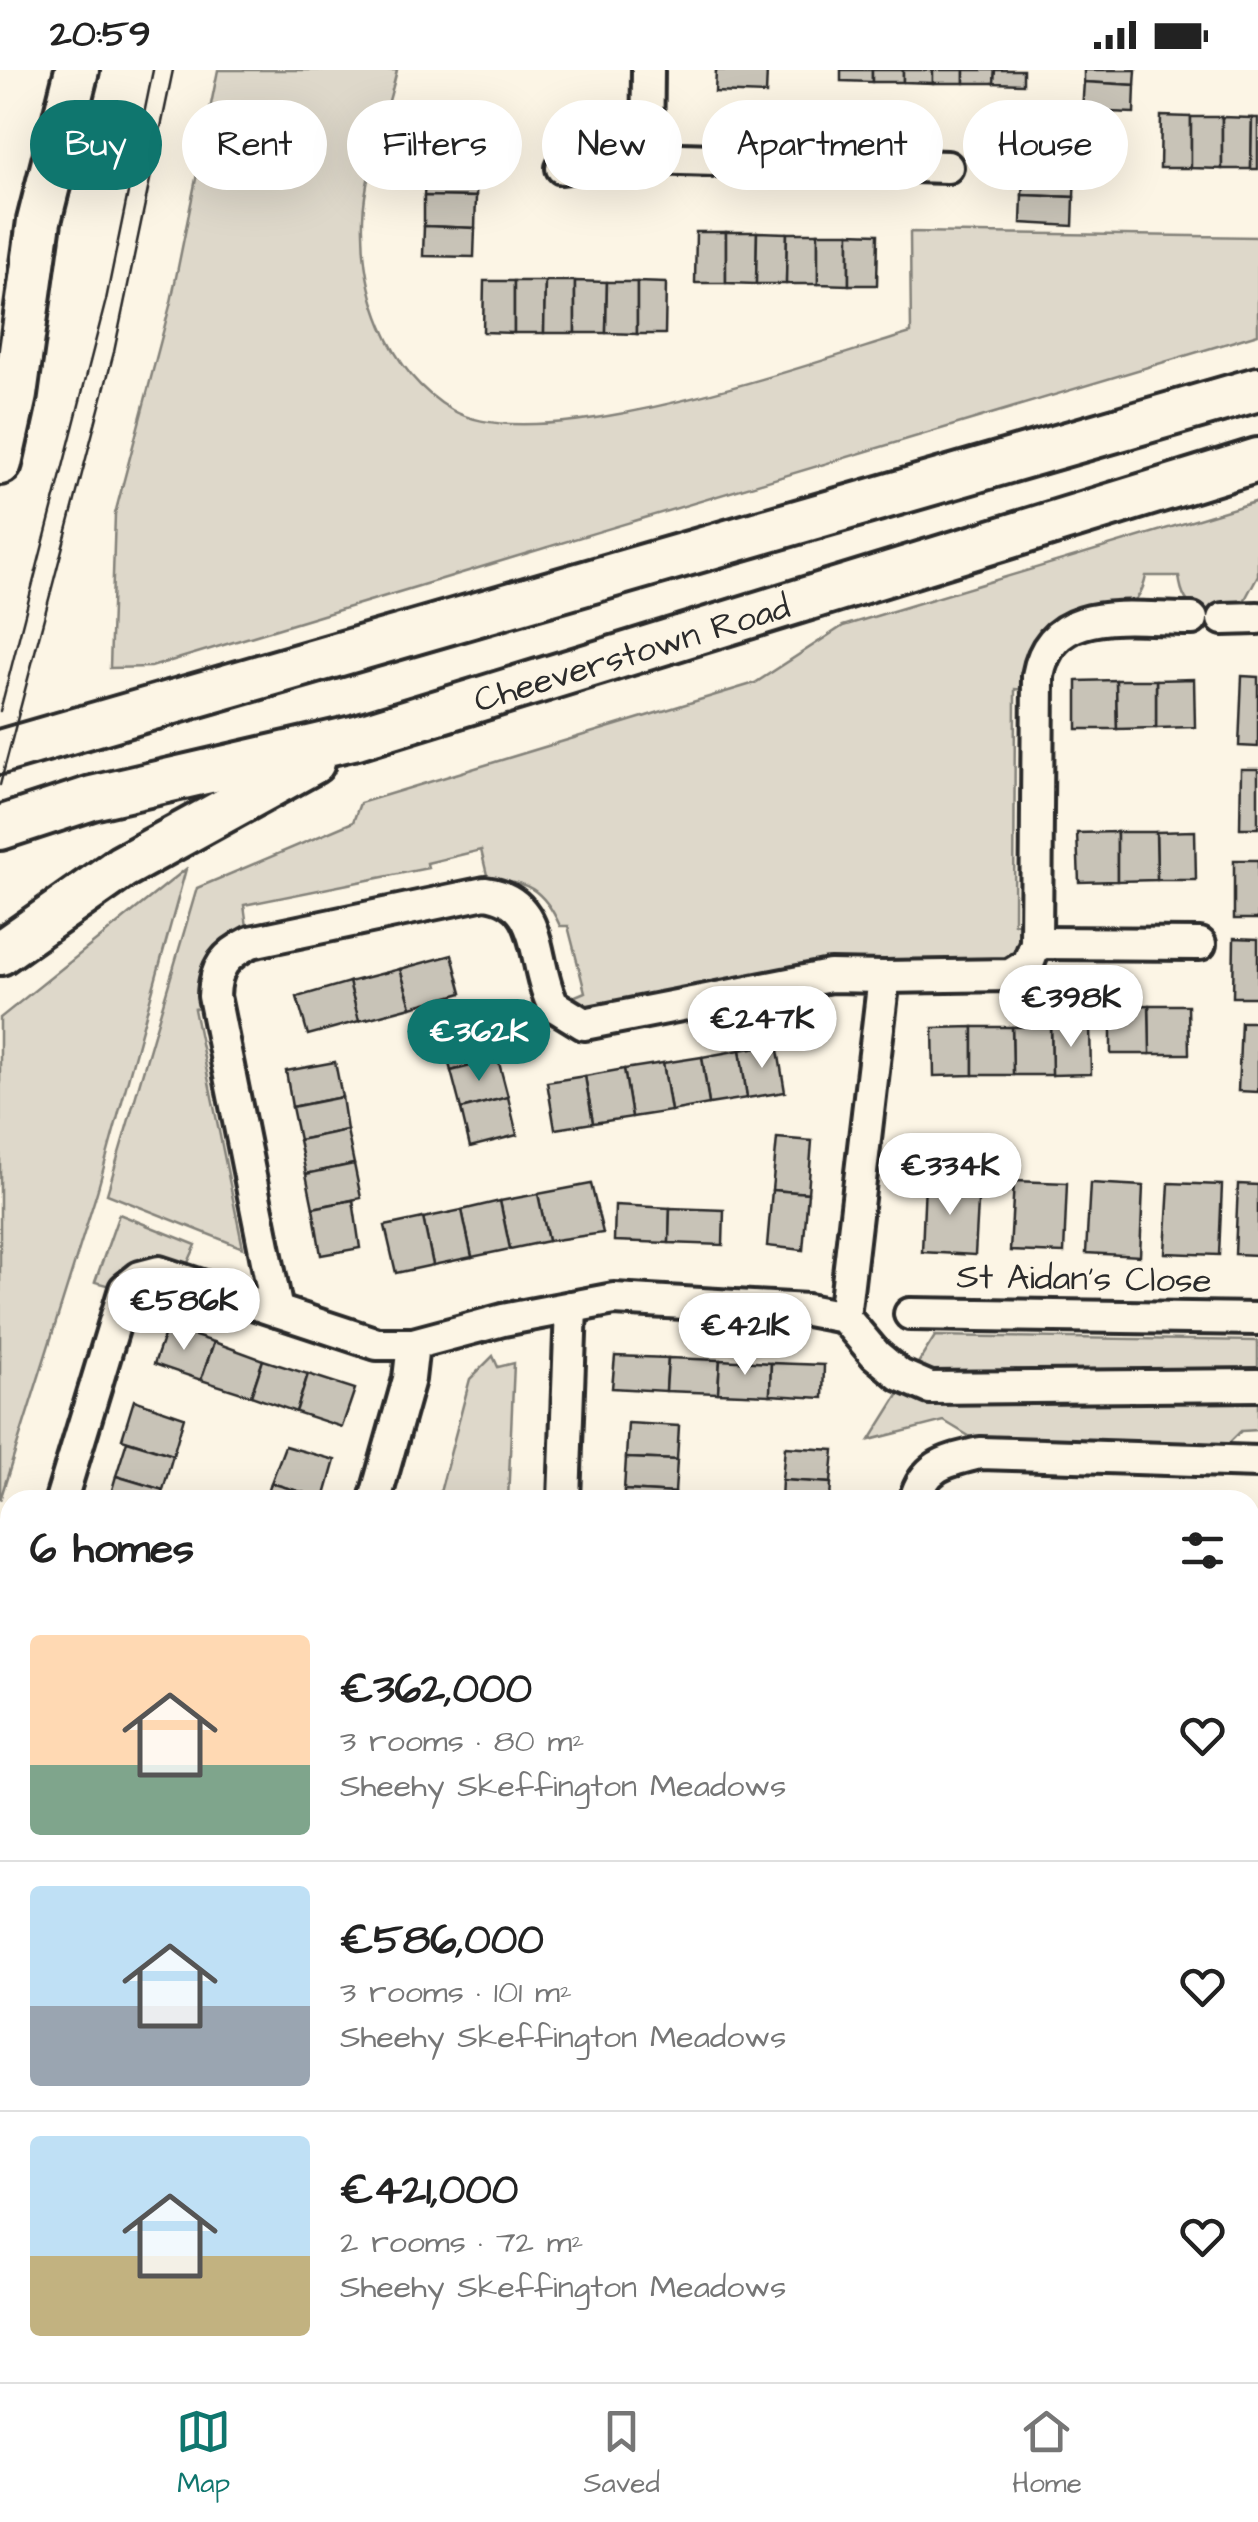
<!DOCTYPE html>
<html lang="en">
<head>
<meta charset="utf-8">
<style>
	body { margin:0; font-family:"Architects Daughter",sans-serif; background:#f6f6f6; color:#222; height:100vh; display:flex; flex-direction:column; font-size:38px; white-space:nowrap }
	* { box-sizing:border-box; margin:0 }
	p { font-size:32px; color:#767676 }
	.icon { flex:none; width:55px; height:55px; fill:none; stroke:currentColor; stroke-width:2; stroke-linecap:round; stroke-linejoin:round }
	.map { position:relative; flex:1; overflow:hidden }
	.drawer { position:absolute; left:0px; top:1420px; width:1260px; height:892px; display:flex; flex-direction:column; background:#fff; border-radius:30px 30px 0 0; box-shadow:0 10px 40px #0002 }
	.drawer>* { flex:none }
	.guide { position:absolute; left:30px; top:30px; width:1200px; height:90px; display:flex; gap:20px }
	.price { position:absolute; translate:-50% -85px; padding:0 22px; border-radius:35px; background:#fff; color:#222; font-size:32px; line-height:65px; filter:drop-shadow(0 2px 5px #0008) }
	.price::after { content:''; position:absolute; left:50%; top:60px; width:30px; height:22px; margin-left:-15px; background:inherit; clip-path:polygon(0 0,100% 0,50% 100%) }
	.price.current { background:#0f766e; color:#fff }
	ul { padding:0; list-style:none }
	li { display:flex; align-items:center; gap:30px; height:250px; padding:0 30px }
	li+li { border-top:2px solid #e0e0e0 }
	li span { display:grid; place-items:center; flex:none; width:280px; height:200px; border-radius:10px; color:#555 }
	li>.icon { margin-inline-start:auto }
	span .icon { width:120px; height:120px; fill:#fffc; stroke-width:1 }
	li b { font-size:42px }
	h2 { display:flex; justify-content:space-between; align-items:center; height:120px; padding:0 30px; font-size:42px }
	.chip { padding:0 35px; border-radius:45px; background:#fff; box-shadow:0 10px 40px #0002; font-size:35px; line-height:90px }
	.chip.current { background:#0f766e; color:#fff }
	.status { display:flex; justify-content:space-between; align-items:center; height:70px; padding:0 50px; background:#fff; direction:ltr }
	.status svg { height:28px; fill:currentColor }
	.tab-bar { display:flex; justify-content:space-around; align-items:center; height:140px; border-top:2px solid #e0e0e0; background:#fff; font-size:28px; color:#767676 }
	.tab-bar a { display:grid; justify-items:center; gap:5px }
	.tab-bar .current { color:#0f766e }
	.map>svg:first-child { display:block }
</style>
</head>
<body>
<div class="status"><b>20:59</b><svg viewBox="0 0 49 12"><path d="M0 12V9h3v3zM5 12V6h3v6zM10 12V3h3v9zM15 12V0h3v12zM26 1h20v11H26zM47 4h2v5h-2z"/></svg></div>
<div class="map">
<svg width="1258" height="2312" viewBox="0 0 1258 2312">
	<rect width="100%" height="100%" fill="#fcf5e5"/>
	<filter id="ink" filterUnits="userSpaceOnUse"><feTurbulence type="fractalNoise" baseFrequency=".01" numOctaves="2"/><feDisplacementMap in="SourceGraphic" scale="20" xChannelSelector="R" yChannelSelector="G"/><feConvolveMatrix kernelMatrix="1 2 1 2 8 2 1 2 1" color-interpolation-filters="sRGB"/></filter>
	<g filter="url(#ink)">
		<g fill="#ded8ca" stroke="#84827a" stroke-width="2.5">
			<path d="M 218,0 L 397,0 C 387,45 364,104 363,149 C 361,220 386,301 452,340 C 539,391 814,292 911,263 L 910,162 L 1258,167 L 1258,264 C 890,377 519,483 151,597 L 110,598 L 115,444 L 171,232 Z"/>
			<path d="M 1258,431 L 1258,505 L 1243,533 C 1209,542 1184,550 1179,506 L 1146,506 C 1139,543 1114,542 1081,548 L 1028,620 L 1015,619 L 1014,853 L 1029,855 L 1018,885 L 1001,893 L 589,941 L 573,927 L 585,922 L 568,856 L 560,856 C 544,820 527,810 488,809 L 481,780 L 427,793 L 428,798 L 244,835 L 248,864 L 209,936 L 194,939 L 243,1178 L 107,1124 L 197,818 L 353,752 L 360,733 L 755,613 L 843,556 Z"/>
			<polygon points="186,799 97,1122 0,1430 0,948"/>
			<polygon points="119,1144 196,1175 187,1195 166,1189 121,1219 95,1212"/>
			<polygon points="935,1266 1258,1271 1258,1360 1241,1361 1227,1375 969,1366 944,1351 870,1370"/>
			<polygon points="493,1286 498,1297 514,1293 508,1430 438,1430 470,1309"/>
		</g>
		<g fill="#c8c3b7" stroke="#2b2b2b" stroke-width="2.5">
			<polygon points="716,0 767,0 766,24 715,22"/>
			<polygon points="841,0 872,0 872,12 841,11"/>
			<rect x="872" y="0" width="31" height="12"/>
			<polygon points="903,0 933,0 933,13 903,12"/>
			<rect x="933" y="0" width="31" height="13"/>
			<polygon points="964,0 995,0 994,13 964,13"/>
			<polygon points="995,0 1023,0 1023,14 994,13"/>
			<polygon points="1084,0 1136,0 1135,15 1084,12"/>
			<polygon points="1084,12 1135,15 1134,43 1082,41"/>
			<polygon points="1161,46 1191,47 1191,98 1160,98"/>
			<polygon points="1191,47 1222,47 1222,99 1191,98"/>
			<polygon points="1222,47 1252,48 1251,99 1222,99"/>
			<polygon points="1252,48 1258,48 1258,99 1251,99"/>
			<polygon points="443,51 479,51 477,97 444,96"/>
			<polygon points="1025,63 1077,65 1075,96 1024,94"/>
			<polygon points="1024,94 1075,96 1074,127 1022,125"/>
			<polygon points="426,95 477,97 476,127 424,126"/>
			<polygon points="1022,125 1074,127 1073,156 1021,153"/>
			<polygon points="424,126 476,127 475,158 424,156"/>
			<polygon points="424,156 475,158 474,187 423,186"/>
			<polygon points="696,162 726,162 726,213 695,213"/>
			<polygon points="726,162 757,162 756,214 726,213"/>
			<polygon points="757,162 787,163 786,214 756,214"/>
			<polygon points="787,163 818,163 818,214 786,214"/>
			<polygon points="818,163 849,163 849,215 818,214"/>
			<polygon points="849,163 878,164 877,215 849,215"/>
			<polygon points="484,211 514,211 514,263 483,262"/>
			<polygon points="514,211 545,211 544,263 514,263"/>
			<polygon points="545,211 575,211 575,263 544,263"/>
			<polygon points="575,211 607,212 606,263 575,263"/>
			<polygon points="607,212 637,212 637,264 606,263"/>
			<polygon points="637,212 666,213 665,264 637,264"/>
			<polygon points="1242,606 1258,607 1258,677 1239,676"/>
			<polygon points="1194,609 1195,657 1156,658 1156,610"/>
			<polygon points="1116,610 1117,659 1077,659 1077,611"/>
			<polygon points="1116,610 1156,610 1156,658 1117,659"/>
			<polygon points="1241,699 1258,699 1258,758 1240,758"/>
			<polygon points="1195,761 1196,810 1157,810 1156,762"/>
			<polygon points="1117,762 1117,811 1079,812 1077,763"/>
			<polygon points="1117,762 1156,762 1157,810 1117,811"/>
			<rect x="1234" y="790" width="24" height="59"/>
			<polygon points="1234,868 1258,869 1258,927 1233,927"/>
			<polygon points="452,885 462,923 411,937 400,899"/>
			<polygon points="400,899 411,937 359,951 349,912"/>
			<polygon points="349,912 359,951 308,965 297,927"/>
			<polygon points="1149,935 1188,935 1189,984 1150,984"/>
			<polygon points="1149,935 1150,984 1111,984 1111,936"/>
			<polygon points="488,951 498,989 451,1001 441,963"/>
			<polygon points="1241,952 1258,952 1258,1022 1238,1021"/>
			<polygon points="1090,955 1091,1004 1052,1005 1051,956"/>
			<polygon points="1051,956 1052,1005 1013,1005 1012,957"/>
			<polygon points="973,957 973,1005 934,1006 933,958"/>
			<polygon points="973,957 1012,957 1013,1005 973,1005"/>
			<polygon points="777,974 785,1022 747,1028 740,980"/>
			<polygon points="740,980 747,1028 709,1034 702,987"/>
			<polygon points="702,987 709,1034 671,1041 663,993"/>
			<polygon points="498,989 508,1027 461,1039 451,1001"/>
			<polygon points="335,992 342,1027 292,1037 286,1001"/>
			<polygon points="663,993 671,1041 632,1047 624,999"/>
			<polygon points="624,999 632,1047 593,1053 585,1006"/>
			<polygon points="585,1006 593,1053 555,1059 547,1012"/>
			<polygon points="342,1027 347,1060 299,1070 292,1037"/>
			<polygon points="508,1027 517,1065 470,1077 461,1039"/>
			<polygon points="347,1060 354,1094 306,1104 299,1070"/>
			<polygon points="777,1068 812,1071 808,1123 772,1120"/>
			<polygon points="354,1094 361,1128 313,1138 306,1104"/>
			<polygon points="1014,1111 1067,1113 1064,1183 1010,1181"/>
			<polygon points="925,1112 979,1115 975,1185 922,1182"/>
			<polygon points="1090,1113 1143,1116 1140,1186 1086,1183"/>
			<polygon points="1169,1113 1222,1115 1219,1185 1165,1183"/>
			<polygon points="591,1114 603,1163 548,1171 538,1124"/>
			<polygon points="1238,1114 1258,1115 1258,1185 1235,1184"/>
			<polygon points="772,1120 808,1123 803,1180 767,1176"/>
			<polygon points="538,1124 548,1171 510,1179 500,1131"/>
			<polygon points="353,1130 360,1178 321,1185 313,1138"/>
			<polygon points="500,1131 510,1179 472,1187 462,1140"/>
			<polygon points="615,1135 670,1138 669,1173 614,1171"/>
			<polygon points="670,1138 724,1140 723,1175 669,1173"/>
			<polygon points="462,1140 472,1187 433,1195 423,1148"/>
			<polygon points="423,1148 433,1195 396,1203 385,1156"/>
			<polygon points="167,1257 214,1272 201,1310 154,1294"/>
			<polygon points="214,1272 263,1290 251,1326 201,1310"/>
			<polygon points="615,1286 668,1288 666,1321 612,1318"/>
			<polygon points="668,1288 720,1290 718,1323 666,1321"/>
			<polygon points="263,1290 308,1304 296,1342 251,1326"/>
			<polygon points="720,1290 771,1293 770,1325 718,1323"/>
			<polygon points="771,1293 824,1295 823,1328 770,1325"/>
			<polygon points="308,1304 355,1319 342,1357 296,1342"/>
			<polygon points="134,1330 184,1347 173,1385 122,1369"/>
			<polygon points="628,1353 679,1356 677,1390 626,1388"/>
			<polygon points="127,1371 173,1385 163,1420 116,1406"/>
			<polygon points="285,1376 335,1390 324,1429 271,1413"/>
			<polygon points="785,1377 834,1380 831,1413 782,1410"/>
			<polygon points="626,1388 677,1390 675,1423 624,1420"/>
			<polygon points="116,1406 163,1420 159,1430 109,1430"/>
			<polygon points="782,1410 831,1413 830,1430 781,1430"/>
			<polygon points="271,1413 318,1427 317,1430 266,1430"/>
			<polygon points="624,1420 675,1423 675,1430 624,1430"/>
			<polygon points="10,1772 10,1812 0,1795 0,1778"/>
			<polygon points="0,1795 10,1812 10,1832 0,1838"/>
			<polygon points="3,1971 10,1983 10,2008 0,2013"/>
			<polygon points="1252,2093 1258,2144 1250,2147 1250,2094"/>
			<polygon points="1258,2279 1258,2312 1246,2312 1243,2302 1250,2302 1250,2281"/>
			<polygon points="34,2302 57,2302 63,2312 22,2312"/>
			<polygon points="57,2302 98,2302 104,2312 63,2312"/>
			<polygon points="98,2302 132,2302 116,2312 104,2312"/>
			<polygon points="1164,2302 1166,2312 1130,2312 1129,2308"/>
			<polygon points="1170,2302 1207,2302 1209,2312 1173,2312"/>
			<polygon points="1207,2302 1243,2302 1246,2312 1209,2312"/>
		</g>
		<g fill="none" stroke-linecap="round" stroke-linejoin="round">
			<g stroke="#2b2b2b" stroke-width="38">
				<g id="minor">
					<polyline points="647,88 648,0"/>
					<polyline points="562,98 647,88 947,97"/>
					<polyline points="1223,549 1258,548"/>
					<polyline points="1036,873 1200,874"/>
					<path d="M 884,907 L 1010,905 L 1028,894 L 1036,873 L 1038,606 C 1051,531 1132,550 1192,549"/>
					<path d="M 277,1241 L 214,926 C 215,897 225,885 251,872 L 485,823 C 545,830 531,891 553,935 L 584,954 L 830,906 L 884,907 L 844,1247"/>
					<polyline points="910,1244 1258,1249"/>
					<polyline points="61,1430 125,1219 140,1207 159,1202 377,1274 413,1274 503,1250 614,1229 807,1240 844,1247 876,1285 900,1305 930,1318 1258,1315"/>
					<polyline points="375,1430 409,1309 413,1274"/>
					<polyline points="564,1430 571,1237"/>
					<path d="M 915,1430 C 925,1394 947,1391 980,1383 L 1258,1392"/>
					<polyline points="0,1608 4,1610 10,1591"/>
					<polyline points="1250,2004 1258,2001"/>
					<polyline points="0,2223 10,2186"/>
					<polyline points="520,2312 522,2302"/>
				</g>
			</g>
			<g stroke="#2b2b2b" stroke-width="50">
				<g id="secondary">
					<polyline points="0,393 15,325 39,151 77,0"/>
					<polyline points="0,682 1258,319"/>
					<polyline points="0,758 92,728 357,667 1258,390"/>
					<polyline points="0,883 122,797 313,692"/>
				</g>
			</g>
			<use href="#minor" stroke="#fcf5e5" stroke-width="30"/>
			<use href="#secondary" stroke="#fcf5e5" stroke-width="42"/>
			<g stroke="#2b2b2b" stroke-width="2.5">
				<polyline points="0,641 106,230 153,0"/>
				<polyline points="0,715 114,282 173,0"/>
			</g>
		</g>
	</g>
	<g text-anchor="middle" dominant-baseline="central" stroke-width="9" stroke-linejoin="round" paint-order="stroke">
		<g font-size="35" fill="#2b2b2b" stroke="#fcf5e5">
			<text transform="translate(632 584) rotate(-17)">Cheeverstown Road</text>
			<text transform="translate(1084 1209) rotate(1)">St Aidan's Close</text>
		</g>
	</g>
</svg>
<b class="price" style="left:1071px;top:980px">€398K</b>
<b class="price" style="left:762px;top:1001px">€247K</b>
<b class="price current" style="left:479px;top:1014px">€362K</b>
<b class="price" style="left:950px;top:1148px">€334K</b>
<b class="price" style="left:184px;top:1283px">€586K</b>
<b class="price" style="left:745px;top:1308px">€421K</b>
<div class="guide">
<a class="chip current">Buy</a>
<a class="chip">Rent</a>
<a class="chip">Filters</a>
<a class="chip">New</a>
<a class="chip">Apartment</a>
<a class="chip">House</a>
</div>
<section class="drawer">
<h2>6 homes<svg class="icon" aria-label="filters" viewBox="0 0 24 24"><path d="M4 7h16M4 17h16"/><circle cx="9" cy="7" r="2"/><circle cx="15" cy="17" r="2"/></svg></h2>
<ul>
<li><span style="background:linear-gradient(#ffd9b3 65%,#7fa58c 0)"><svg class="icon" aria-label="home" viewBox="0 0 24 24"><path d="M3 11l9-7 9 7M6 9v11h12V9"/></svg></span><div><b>€362,000</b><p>3 rooms · 80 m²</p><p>Sheehy Skeffington Meadows</p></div><svg class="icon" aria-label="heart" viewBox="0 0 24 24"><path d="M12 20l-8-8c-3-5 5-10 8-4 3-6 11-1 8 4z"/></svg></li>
<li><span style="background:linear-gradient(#bfe0f5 60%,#9aa5b1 0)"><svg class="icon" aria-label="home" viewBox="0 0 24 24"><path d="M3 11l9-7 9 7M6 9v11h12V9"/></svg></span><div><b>€586,000</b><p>3 rooms · 101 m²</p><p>Sheehy Skeffington Meadows</p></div><svg class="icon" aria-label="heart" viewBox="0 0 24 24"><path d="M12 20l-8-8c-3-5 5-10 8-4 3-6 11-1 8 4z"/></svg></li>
<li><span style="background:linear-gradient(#bfe0f5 60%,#c2b280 0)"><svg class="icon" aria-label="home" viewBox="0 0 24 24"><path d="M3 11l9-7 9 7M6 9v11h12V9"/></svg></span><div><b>€421,000</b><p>2 rooms · 72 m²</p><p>Sheehy Skeffington Meadows</p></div><svg class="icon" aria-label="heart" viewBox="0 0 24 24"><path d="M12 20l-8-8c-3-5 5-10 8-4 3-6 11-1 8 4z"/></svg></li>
</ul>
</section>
</div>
<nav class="tab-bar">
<a class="current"><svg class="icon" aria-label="map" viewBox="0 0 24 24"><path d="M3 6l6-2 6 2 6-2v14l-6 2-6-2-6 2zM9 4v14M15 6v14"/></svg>Map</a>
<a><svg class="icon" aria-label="saved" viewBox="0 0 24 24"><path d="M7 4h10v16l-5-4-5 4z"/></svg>Saved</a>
<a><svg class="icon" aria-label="home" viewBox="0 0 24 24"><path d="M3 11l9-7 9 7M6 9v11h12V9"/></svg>Home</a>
</nav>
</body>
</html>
